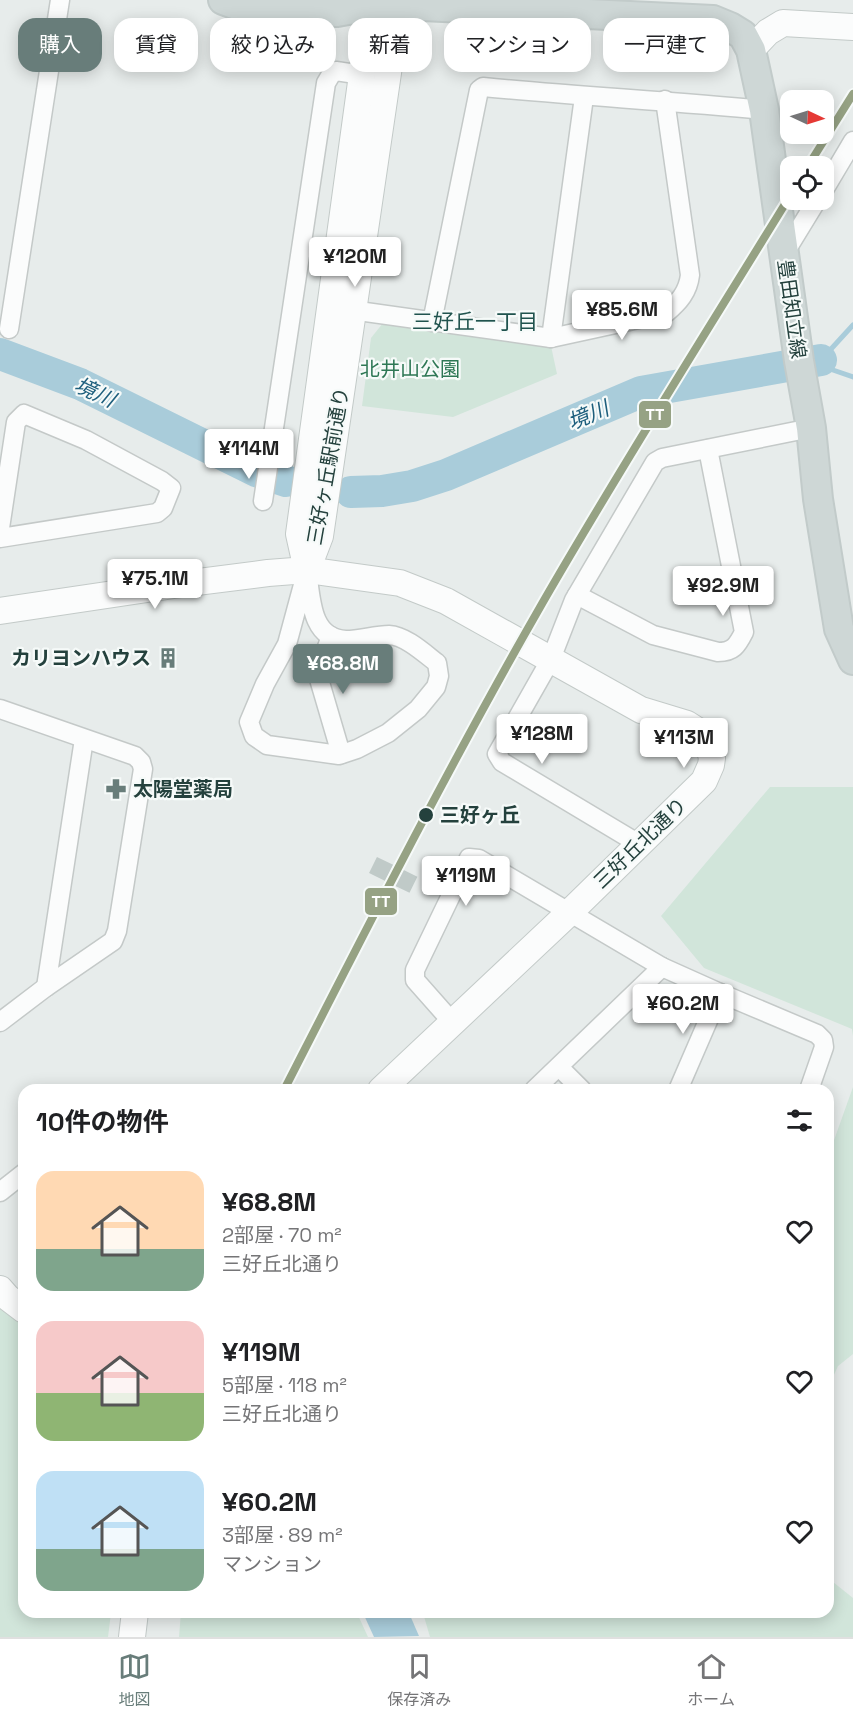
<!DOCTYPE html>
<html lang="ja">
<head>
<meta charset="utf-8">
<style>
	body { margin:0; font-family:"Space Grotesk","Noto Sans JP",sans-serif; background:#f2f2f2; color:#202124; height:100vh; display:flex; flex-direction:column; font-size:22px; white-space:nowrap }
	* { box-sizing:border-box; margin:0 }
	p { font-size:20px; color:#757577 }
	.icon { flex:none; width:33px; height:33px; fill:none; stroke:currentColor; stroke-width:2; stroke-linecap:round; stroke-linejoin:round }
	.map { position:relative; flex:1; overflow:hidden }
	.side { position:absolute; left:18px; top:1084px; width:816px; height:534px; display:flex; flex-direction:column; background:#fff; border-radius:18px; box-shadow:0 3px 15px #0003 }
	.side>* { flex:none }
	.top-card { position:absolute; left:18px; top:18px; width:818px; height:54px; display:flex; gap:12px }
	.needle { width:39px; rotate:94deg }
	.tools { position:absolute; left:780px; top:90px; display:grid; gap:12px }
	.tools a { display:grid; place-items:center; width:54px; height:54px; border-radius:12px; background:#fff; box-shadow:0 3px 15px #0003; font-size:30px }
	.price { position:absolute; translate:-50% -51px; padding:0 14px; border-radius:6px; background:#fff; color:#222; font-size:20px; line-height:39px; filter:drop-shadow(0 2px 3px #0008) }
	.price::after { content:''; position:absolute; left:50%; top:36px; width:18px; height:14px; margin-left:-9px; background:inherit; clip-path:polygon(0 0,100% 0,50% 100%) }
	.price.active { background:#687d7a; color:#fff }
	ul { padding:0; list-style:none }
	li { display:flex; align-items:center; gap:18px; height:150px; padding:0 18px }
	li span { display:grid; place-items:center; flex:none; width:168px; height:120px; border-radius:18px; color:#555 }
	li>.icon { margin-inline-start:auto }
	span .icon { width:72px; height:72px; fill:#fffc; stroke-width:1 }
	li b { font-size:26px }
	h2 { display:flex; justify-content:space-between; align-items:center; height:72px; padding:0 18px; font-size:26px }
	.chip { padding:0 21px; border-radius:18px; background:#fff; box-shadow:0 3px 15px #0003; font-size:21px; line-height:54px }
	.chip.active { background:#687d7a; color:#fff }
	.tab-bar { display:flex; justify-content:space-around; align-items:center; height:84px; border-top:2px solid #e0e0e0; background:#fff; font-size:16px; color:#757577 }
	.tab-bar a { display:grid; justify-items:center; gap:3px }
	.tab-bar .active { color:#687d7a }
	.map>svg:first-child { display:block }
</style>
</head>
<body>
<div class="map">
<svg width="853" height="1637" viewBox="0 0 853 1637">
	<rect width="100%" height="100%" fill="#e7eceb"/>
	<g fill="#d1e5da">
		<polygon points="383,323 551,346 557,374 453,417 362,406 371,338"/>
		<polygon points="770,787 853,787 853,1036 852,1029 704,968 661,916"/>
		<polygon points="853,1087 853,1354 838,1366 828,1388 828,1157"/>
		<polygon points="0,1293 24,1319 24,1612 111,1613 108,1637 0,1637"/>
		<polygon points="828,1578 853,1598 853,1637 430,1637 423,1613 828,1612"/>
		<polygon points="181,1612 357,1613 368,1637 179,1637"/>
	</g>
	<polygon fill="#a9ccda" points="363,1613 409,1613 419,1636 374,1637"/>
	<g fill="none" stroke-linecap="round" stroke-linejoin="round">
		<polyline stroke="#a9ccda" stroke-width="5" points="853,325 821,360 830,369 853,377"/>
		<g stroke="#a9ccda" stroke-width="32">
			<polyline points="0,354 80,384 256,471 286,481"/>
			<polyline points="351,492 382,491 412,486 446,475 641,392 821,360"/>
		</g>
		<polyline stroke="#c0cac8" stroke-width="18" stroke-dasharray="18 9" stroke-linecap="butt" points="373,865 414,885"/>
		<g stroke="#c4c9c8" stroke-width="21">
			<g id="street">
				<polyline points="824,190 853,141"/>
				<polyline points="784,254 817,200"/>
				<path d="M 344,309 L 551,338 L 666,313 C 679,302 688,292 690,275 L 665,100"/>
				<path d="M 432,322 L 479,90 L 483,87 C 577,96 670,101 764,110"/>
				<polyline points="9,329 60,0"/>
				<polyline points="551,338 584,97"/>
				<polyline points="263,501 326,83 332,73 336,71 362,75"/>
				<polyline points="0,528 16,422 24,414 86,440 162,481 171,488 163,508 157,513 0,538"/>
				<path d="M 307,570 C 311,597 310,639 346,640 C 360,640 375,635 389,635 C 406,636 424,653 437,663 L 439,676 L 436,687 L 418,709 L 388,733 L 357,749 L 339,755 L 267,745 L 254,736 L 249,722 L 265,684 L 287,644 Z"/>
				<path d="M 577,595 L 653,635 L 718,652 C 733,652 737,646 744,632 L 708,449"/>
				<polyline points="331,636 320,666 319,679 341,754"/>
				<polyline points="0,709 135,756 141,762 143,769 117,931 113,941 46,987 0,1022"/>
				<polyline points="639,844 502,762 497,754 551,659 574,600 655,462 662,458 811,428"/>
				<polyline points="46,987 84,739"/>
				<polyline points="453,1023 415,980 415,970 469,858 479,859 662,967 720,993 817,1034 823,1040 824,1047 809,1090"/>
				<polyline points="559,1067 582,1090"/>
				<polyline points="534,1090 662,967"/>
				<polyline points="678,1090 720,993"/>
				<polyline points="0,1192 24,1173"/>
			</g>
		</g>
		<g stroke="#c3cac8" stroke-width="28">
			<g id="secondary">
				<polyline points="751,50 768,32 783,23 853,27"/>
				<polyline points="307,570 299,534 362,75 365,50 382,0"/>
				<polyline points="307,570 320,536 389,66 382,8"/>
				<polyline points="0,611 174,585 268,573 307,570 400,583 446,601 641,710 687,724 701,733 709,747 712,758 711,765 704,781 570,912 381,1090"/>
				<polyline points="0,1289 7,1297 24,1310"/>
				<polyline points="132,1637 135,1612"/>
			</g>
		</g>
		<g stroke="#c2cbca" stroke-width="32">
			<polyline id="primary" points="223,0 239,6 337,12 381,4 713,20 730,27 743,35 751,50 764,110 799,361 811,428 818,499 839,629 853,660"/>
		</g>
		<use href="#street" stroke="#fbfcfc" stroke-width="18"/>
		<use href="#secondary" stroke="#fbfcfc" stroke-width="26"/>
		<use href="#primary" stroke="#ced7d6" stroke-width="28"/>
		<g stroke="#f6faf9" stroke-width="12">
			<g id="rail-1">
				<polyline points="808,166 853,94"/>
				<path d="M 284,1090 C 368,926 451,762 543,602 C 622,465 707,331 790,196"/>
			</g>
		</g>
		<use href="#rail-1" stroke="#96a284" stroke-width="8"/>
	</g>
	<defs>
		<g id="building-bare" transform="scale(1.62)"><path d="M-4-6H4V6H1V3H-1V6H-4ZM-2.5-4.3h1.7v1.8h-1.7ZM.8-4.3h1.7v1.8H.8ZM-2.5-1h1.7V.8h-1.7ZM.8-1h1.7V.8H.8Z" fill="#687d7a" stroke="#f6faf9" stroke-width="2.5" paint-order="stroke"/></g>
		<g id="pharmacy-bare" transform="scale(1.62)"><path d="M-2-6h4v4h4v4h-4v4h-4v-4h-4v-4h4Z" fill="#687d7a" stroke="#f6faf9" stroke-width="2.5" paint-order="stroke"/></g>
	</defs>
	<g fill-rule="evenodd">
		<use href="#building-bare" x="168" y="658"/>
		<use href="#pharmacy-bare" x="116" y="789"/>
	</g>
	<circle fill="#24413d" stroke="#f6faf9" stroke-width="2" cx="426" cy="815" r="8"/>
	<g text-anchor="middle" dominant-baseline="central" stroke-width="4.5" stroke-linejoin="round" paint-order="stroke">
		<g font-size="20" fill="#24413d" stroke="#f6faf9">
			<text transform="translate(792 309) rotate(82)">豊田知立線</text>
			<text transform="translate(328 466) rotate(-80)">三好ヶ丘駅前通り</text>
			<text transform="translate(640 843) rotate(-44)">三好丘北通り</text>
		</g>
		<g font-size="20" fill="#2e7855" stroke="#f6faf9">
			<text x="410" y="369">北井山公園</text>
		</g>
		<g font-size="20" font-weight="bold" fill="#24413d" stroke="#f6faf9" text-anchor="end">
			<text x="151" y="658">カリヨンハウス</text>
			<text x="133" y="789" text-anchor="start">太陽堂薬局</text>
		</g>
		<g font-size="20" font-weight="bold" fill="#24413d" stroke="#f6faf9" text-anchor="start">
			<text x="440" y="815">三好ヶ丘</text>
		</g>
		<g font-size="21" fill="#20534e" stroke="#f6faf9">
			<text x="475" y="321">三好丘一丁目</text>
		</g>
		<g font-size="21" font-style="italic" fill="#1e5f7d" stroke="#f6faf9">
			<text transform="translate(95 392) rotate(25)">境川</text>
			<text transform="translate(588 415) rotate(-23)">境川</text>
		</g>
	</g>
	<g stroke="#f6faf9" stroke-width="2">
		<rect x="638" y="400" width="34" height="29" rx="6" fill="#96a284"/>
		<rect x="364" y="887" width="34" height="29" rx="6" fill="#96a284"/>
	</g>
	<g font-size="16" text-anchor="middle" font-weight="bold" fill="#fff">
		<text x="655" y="420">TT</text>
		<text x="381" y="907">TT</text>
	</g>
</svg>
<div class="tools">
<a><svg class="needle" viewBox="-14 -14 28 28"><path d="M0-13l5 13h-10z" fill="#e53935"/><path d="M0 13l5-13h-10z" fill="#757577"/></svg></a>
<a><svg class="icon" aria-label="locate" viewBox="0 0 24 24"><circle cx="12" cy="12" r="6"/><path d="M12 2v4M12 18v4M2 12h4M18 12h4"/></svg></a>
</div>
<b class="price" style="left:355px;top:288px">¥120M</b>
<b class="price" style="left:622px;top:341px">¥85.6M</b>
<b class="price" style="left:249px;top:480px">¥114M</b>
<b class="price" style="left:155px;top:610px">¥75.1M</b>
<b class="price" style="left:723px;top:617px">¥92.9M</b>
<b class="price active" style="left:343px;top:695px">¥68.8M</b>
<b class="price" style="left:542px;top:765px">¥128M</b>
<b class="price" style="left:684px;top:769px">¥113M</b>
<b class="price" style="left:466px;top:907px">¥119M</b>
<b class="price" style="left:683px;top:1035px">¥60.2M</b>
<div class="top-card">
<a class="chip active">購入</a>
<a class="chip">賃貸</a>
<a class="chip">絞り込み</a>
<a class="chip">新着</a>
<a class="chip">マンション</a>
<a class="chip">一戸建て</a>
</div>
<section class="side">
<h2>10件の物件<svg class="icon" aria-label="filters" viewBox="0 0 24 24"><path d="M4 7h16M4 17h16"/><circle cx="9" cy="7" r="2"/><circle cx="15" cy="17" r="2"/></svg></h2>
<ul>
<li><span style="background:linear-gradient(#ffd9b3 65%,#7fa58c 0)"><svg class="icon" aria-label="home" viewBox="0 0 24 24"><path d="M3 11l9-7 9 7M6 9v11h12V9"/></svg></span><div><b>¥68.8M</b><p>2部屋 · 70 m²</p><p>三好丘北通り</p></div><svg class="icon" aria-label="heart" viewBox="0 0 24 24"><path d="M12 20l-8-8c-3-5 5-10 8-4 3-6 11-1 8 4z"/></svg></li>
<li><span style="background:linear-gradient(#f6c9c9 60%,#8fb573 0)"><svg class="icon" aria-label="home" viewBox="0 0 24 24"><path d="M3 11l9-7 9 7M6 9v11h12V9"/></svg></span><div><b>¥119M</b><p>5部屋 · 118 m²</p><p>三好丘北通り</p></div><svg class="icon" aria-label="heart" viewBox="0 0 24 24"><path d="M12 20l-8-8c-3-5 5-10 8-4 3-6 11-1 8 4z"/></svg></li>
<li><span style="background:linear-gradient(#bfe0f5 65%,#7fa58c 0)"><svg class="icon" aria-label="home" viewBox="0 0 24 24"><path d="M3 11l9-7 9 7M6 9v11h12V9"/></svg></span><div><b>¥60.2M</b><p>3部屋 · 89 m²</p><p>マンション</p></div><svg class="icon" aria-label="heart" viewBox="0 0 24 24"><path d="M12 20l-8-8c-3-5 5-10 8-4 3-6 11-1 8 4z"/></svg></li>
</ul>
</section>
</div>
<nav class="tab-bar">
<a class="active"><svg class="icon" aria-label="map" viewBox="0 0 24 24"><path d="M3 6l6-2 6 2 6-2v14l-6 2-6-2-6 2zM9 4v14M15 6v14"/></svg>地図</a>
<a><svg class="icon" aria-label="saved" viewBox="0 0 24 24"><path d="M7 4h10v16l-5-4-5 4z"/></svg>保存済み</a>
<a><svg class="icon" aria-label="home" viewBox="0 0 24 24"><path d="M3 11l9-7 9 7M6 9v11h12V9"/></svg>ホーム</a>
</nav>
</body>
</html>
